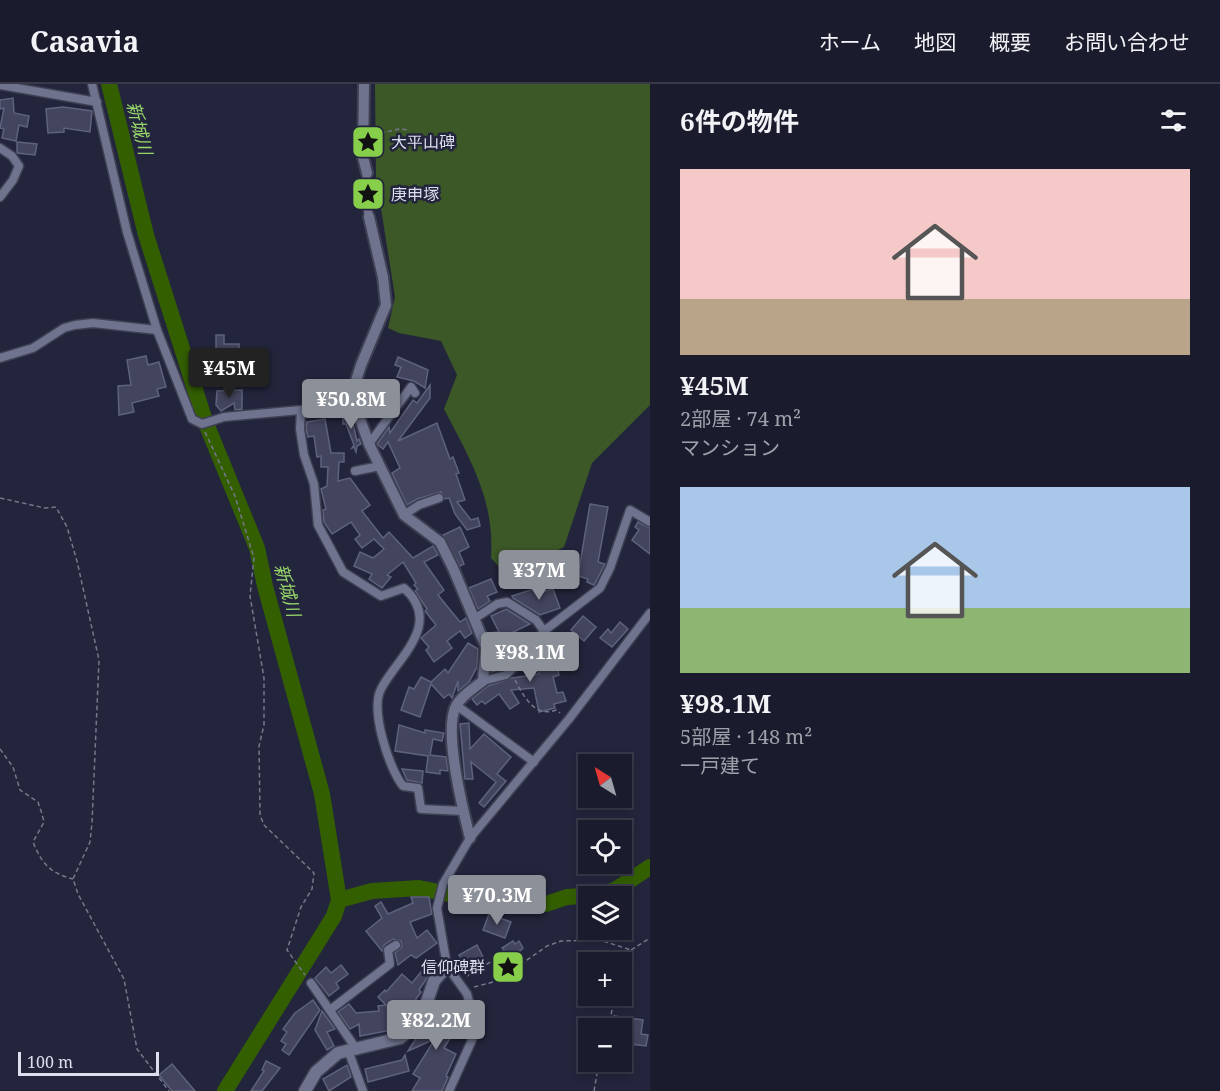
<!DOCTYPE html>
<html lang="ja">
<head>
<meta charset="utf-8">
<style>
	body { margin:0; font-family:"Noto Serif","Noto Sans JP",serif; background:#272939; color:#f1f3f6; height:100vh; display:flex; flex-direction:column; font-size:22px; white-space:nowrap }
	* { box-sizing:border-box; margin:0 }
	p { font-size:20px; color:#9fa1aa }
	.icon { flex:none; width:33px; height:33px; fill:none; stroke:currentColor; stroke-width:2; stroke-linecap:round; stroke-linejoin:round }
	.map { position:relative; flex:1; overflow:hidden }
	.panel { display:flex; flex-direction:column; background:#1a1c2d; width:570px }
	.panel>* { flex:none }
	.needle { width:39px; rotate:323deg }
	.controls { position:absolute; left:578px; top:670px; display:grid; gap:12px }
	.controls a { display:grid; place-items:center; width:54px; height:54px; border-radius:0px; background:#1a1c2d; box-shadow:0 3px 9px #0003,0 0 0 2px #383a49; font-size:30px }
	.scale { position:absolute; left:18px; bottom:15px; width:141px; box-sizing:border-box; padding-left:6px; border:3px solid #dcdfee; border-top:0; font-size:16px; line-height:21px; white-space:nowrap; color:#dcdfee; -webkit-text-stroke:4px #23253c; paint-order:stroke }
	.price { position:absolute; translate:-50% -51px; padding:0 14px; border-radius:6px; background:#8c9099; color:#fff; font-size:20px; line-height:39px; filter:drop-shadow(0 2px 3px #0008) }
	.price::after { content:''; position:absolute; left:50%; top:36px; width:18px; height:14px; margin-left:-9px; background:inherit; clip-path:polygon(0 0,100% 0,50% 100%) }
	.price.current { background:#222; color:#fff }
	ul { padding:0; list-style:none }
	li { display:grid; align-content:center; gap:12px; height:318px; padding:0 30px }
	li span { display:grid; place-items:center; height:186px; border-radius:0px; color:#555 }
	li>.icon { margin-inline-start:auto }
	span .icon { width:108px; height:108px; fill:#fffc; stroke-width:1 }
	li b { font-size:26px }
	h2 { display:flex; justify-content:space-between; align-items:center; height:72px; padding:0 30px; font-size:26px }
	header { display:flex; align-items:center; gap:36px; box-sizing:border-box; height:84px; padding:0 30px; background:#1a1c2d; border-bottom:2px solid #383a49 }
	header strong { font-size:28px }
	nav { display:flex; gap:33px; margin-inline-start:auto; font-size:21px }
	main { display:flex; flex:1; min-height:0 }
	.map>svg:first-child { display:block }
</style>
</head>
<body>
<header>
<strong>Casavia</strong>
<nav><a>ホーム</a><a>地図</a><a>概要</a><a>お問い合わせ</a></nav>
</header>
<main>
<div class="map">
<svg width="650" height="1007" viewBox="0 0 650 1007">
	<rect width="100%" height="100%" fill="#23253c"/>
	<path fill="#3c5827" d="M 375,0 L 650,0 L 650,321 L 592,379 L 564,463 L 515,487 L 500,484 L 491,474 C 495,416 470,375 444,325 L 457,291 L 441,257 L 399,249 L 388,244 L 395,213 L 376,93 Z"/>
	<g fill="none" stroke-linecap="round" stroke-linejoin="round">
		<g stroke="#335f00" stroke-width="16">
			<polyline points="109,0 146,151 205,337 257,464 265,502 322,710 339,816 334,832 225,1007"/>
			<polyline points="339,816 372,807 419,804 494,819 546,820 567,813 599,811 615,806 650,783"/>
		</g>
	</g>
	<g fill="#43455e" stroke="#5f627c" stroke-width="1.5">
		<polygon points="13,14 14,29 29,32 27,43 19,41 16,57 2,54 4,45 0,44 4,24 0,25 0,16"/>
		<polygon points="63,23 92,27 90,48 64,44 64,48 48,49 46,25"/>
		<polygon points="17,58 37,60 35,71 17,69"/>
		<polygon points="216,251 224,251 224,260 239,260 239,287 224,287 224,291 216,291"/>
		<polygon points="146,272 148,281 159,278 166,303 157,305 159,312 132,319 134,328 119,331 118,302 131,301 127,276"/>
		<polygon points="398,273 428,286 425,304 414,297 397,293 401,283 395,281"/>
		<polygon points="430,301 430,314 398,357 437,339 450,375 453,373 459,389 456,390 465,416 457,418 471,436 478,434 480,442 467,446 455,430 449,414 445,415 441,408 417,415 407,421 392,389 400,384 388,358 383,365 377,360 389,343 390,349 413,316 417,319"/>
		<polygon points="242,306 242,325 235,326 234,319 221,327 216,321 217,307"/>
		<polygon points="396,308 392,318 388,317 387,325 366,326 365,309"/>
		<polygon points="351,331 357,357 359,355 361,360 357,362 356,368 354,363 352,364 354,361 346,340 343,340 343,332"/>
		<polygon points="325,335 331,369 344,369 344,378 339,378 338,397 350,394 370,421 362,427 383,454 389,448 413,474 433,462 438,471 424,478 444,506 438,511 460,538 466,534 472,549 465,554 460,547 447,557 452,564 434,578 426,566 429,563 421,554 436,541 425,527 427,525 415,507 418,505 414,501 416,499 403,478 387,491 391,493 382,504 369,495 372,490 354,482 360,468 373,474 384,465 374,455 362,464 355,455 360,451 351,438 332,450 324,438 323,426 326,425 321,405 327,402 328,383 321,383 321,372 317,373 314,352 308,353 306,345 307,338"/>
		<polygon points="590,420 608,423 598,478 605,480 594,501 587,498 588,495 578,492"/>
		<polygon points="638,438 650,444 650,470 632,456 639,446 635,443"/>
		<polygon points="460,443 469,463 459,468 464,480 460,482 443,451"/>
		<polygon points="491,495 497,508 487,512 490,517 478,525 469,504"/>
		<polygon points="540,503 542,508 553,505 560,524 540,531 513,514 512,512"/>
		<polygon points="506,525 530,540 505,552 509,579 503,585 491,588 493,563 489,549 499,548 491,532"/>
		<polygon points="583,532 596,543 584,557 571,546"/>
		<polygon points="620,538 628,545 612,563 600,554 608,545 611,549"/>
		<polygon points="547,554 552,558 559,591 553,593 557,609 563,608 566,617 554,620 555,624 539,628 534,604 511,606 519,619 510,625 499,610 485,620 482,617 477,621 472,615 488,602 512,594 539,590 533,570"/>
		<polygon points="468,559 478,565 477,583 469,598 458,607 458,597 452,614 449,610 444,614 431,600 420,633 401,626 409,603 414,605 421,593 431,598 445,585 448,589"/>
		<polygon points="469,639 470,665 484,650 511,673 497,690 506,697 484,723 479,719 496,698 471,678 473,695 465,695 460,640"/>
		<polygon points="399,641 425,649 425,646 444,649 442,657 433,655 430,671 446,673 448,687 440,686 440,690 426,688 428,672 395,667"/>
		<polygon points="402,685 423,687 422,699 407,696"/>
		<polygon points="411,813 429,813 432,830 410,838 417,854 427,846 437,859 416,874 411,871 398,881 395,869 402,863 401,857 393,855 384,861 382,867 366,847 382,834 375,822 381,818 388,830 413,819"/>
		<polygon points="489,830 511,838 505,854 483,846"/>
		<polygon points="513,857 515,860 519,857 523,864 510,876 508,873 505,875 501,868 504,866 502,864"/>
		<polygon points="477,861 484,875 472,882 469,877 464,880 459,871"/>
		<polygon points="341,881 348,890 336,899 339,904 329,912 315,894 326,883 331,889"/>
		<polygon points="425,883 431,888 419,906 421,908 416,915 414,931 409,936 395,933 397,945 360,952 359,940 350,945 338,928 349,920 356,929 379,927 378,922 386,921 378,913 385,906 386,908 402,890 412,899"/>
		<polygon points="313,916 320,926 289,971 282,966 286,960 281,957 287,948 283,945 295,929"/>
		<polygon points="442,920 463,934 444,964 456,970 446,992 448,993 442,1007 412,1007 420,994 413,990 435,955 408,967 418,951 443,939 429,941"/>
		<polygon points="322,927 335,945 327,948 334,962 327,966 315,946"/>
		<polygon points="614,932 643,936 641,950 648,951 646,962 621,959 621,941 613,940"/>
		<polygon points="405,971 409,987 368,998 365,985 402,976"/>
		<polygon points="266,977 280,984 262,1007 251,1007 264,987 262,986"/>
		<polygon points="172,980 195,1007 172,1007 159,991"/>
		<polygon points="347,981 351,993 329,1007 323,995"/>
	</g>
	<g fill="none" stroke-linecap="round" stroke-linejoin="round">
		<g stroke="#3f4053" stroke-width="11">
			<g id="minor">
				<polyline points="92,0 127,148 157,246 192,335 202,340 224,333 355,321"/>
				<polyline points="0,1 97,18"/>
				<polyline points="0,64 12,72 19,82 13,96 0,113"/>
				<polyline points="367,89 365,109 369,133"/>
				<polyline points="0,274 33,264 64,244 75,241 93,239 157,246"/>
				<path d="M 301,326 L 300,345 L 304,371 L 314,400 L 318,441 L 343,488 L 381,512 L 404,504 C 444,540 397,574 381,605 C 370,626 389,685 403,702 L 418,704 L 421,725 L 463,727"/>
				<polyline points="369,360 411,303 415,309"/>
				<polyline points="355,387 380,382"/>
				<polyline points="404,431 419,421 439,414"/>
				<polyline points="474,535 497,520 507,518 536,536 544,547"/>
				<polyline points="483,597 506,591 512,585 544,547 600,504 610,484 630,426 650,438"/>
				<polyline points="456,621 534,678"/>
				<polyline points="311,899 357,966"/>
				<polyline points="330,926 390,880 388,866 396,861"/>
				<polyline points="348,966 363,1007"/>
				<polyline points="449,1007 472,956 475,940 467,910 447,882 437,824 443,800 470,754 569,635 650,529"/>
			</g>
		</g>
		<g stroke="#3f4053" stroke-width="14">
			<g id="tertiary">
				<polyline points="364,0 363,73 367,89"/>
				<path d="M 369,133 L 383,193 L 386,221 L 361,281 L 355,300 L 355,321 L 369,360 L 404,431 L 440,458 L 453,484 L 486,563 L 483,597 C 474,604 461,612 456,622 C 443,647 463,726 470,754"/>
			</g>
		</g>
		<g stroke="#3f4053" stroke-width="15">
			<polyline id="secondary" points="305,1007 316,988 338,969 400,954 412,945 421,935 434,897 447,882"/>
		</g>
		<g stroke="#75778b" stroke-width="1.5" stroke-dasharray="4.5 3" stroke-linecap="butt">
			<polyline points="373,51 399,45 410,46"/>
			<polyline points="205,348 235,412 254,474 250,512 264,594 264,641 259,662 260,731 264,741 314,789 312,805 301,823 287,866 305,891"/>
			<polyline points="0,414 45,424 56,423 67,443 77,477 99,576 92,739 90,758 73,795 78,810 124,895 137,965 169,1007"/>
			<path d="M 515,596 C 524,613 535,634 556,626 L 560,629"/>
			<path d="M 0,665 L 13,683 L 20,706 L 38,718 L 42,730 L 44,738 L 33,758 C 42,780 50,789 73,795"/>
			<polyline points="621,886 631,866 650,854"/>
			<polyline points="467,892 499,873"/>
			<polyline points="474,903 497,897 547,862 561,857 600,856 631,866"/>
			<polyline points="608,945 615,912"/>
			<polyline points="594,1007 599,978"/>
		</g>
		<use href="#minor" stroke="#6f738d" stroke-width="8"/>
		<use href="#tertiary" stroke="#6f738d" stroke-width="10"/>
		<use href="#secondary" stroke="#6f738d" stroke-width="12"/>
	</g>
	<defs>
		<g id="sight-square" transform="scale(1.725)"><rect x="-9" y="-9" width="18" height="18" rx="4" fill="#87cf4b" stroke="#23253c"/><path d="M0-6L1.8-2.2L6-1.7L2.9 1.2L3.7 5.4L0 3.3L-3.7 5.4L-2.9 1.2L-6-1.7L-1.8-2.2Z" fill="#111"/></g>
	</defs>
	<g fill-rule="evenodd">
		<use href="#sight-square" x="368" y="58"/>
		<use href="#sight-square" x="368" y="110"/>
		<use href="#sight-square" x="508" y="883"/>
	</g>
	<g text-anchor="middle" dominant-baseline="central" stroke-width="5" stroke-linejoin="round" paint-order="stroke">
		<g font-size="16" fill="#dcdfee" stroke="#23253c" text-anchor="start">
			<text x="391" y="58">大平山碑</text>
			<text x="391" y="110">庚申塚</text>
			<text x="485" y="883" text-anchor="end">信仰碑群</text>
		</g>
		<g font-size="18" font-style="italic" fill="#97d669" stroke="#23253c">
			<text transform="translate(140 44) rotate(76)">新城川</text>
			<text transform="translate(288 506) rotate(75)">新城川</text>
		</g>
	</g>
</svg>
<div class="controls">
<a><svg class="needle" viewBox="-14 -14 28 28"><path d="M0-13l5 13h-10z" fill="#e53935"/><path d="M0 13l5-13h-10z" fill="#9fa1aa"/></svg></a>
<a><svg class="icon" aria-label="locate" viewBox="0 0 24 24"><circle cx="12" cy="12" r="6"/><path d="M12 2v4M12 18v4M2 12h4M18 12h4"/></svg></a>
<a><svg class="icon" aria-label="layers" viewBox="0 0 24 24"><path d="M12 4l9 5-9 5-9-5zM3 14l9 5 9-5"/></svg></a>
<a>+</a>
<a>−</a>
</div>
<div class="scale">100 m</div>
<b class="price current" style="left:229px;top:315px">¥45M</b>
<b class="price" style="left:351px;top:346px">¥50.8M</b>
<b class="price" style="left:539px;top:517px">¥37M</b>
<b class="price" style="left:530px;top:599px">¥98.1M</b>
<b class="price" style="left:497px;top:842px">¥70.3M</b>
<b class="price" style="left:436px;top:967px">¥82.2M</b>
</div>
<section class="panel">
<h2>6件の物件<svg class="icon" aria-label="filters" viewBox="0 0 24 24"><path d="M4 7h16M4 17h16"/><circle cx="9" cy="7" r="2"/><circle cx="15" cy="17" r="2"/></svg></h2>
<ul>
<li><span style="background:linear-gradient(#f6c9c9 70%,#b9a48a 0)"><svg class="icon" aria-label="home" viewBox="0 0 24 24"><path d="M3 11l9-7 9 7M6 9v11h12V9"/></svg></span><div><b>¥45M</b><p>2部屋 · 74 m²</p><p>マンション</p></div></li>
<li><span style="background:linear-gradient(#a9c7e8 65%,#8fb573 0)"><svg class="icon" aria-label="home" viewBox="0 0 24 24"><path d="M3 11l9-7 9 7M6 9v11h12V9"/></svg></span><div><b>¥98.1M</b><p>5部屋 · 148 m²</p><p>一戸建て</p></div></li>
</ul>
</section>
</main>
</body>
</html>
